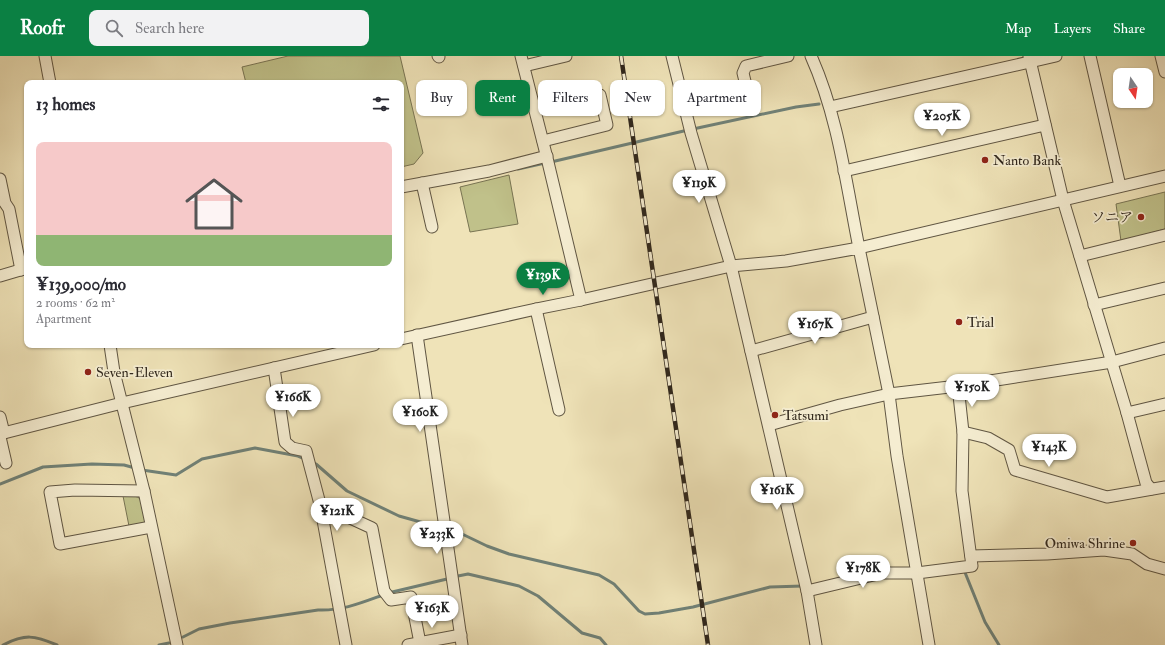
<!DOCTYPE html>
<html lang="en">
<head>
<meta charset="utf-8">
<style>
	body { margin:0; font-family:"IM FELL Double Pica","Noto Serif JP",serif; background:#f2f2f3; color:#2b2b33; height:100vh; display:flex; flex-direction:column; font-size:15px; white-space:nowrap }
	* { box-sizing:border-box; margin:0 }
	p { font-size:13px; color:#7c7c81 }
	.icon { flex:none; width:22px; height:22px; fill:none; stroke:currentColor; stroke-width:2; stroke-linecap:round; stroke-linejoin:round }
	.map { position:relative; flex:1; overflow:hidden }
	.panel { position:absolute; left:24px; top:24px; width:380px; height:268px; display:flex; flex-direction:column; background:#fff; border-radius:8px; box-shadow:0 1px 3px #0004 }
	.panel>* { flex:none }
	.guide { position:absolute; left:416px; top:24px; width:380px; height:36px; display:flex; gap:8px }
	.needle { width:26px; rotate:167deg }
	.buttons { position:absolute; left:1113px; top:12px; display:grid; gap:8px }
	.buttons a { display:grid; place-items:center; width:40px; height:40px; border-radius:8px; background:#fff; box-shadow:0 1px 3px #0004; font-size:20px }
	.price { position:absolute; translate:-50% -34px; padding:0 9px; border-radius:14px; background:#fff; color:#222; font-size:13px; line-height:26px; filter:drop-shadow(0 1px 2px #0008) }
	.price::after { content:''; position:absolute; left:50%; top:24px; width:12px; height:9px; margin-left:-6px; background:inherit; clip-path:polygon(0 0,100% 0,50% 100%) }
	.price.selected { background:#0b8043; color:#fff }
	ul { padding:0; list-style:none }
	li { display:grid; align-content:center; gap:8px; height:212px; padding:0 12px }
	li+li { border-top:1px solid #e1e1e2 }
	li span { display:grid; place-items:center; height:124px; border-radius:8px; color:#555 }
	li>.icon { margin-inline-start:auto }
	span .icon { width:72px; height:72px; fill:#fffc; stroke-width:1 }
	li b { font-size:17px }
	h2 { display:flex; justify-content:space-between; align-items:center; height:48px; padding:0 12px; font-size:17px }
	.pill { padding:0 14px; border-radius:8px; background:#fff; box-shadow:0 1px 3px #0004; font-size:14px; line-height:36px }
	.pill.selected { background:#0b8043; color:#fff }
	header { display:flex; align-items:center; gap:24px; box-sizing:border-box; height:56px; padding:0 20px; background:#0b8043; color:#fff }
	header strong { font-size:19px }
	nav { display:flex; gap:22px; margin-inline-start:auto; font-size:14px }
	.search { width:280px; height:36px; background:#f2f2f3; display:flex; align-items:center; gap:10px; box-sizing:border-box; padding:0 14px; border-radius:8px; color:#7c7c81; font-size:15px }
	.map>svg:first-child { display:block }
</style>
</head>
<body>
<header>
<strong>Roofr</strong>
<div class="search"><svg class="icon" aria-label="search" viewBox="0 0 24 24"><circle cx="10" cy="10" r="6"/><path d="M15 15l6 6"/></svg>Search here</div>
<nav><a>Map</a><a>Layers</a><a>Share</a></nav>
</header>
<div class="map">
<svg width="1165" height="589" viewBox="0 0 1165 589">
	<rect width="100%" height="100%" fill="#efe3b8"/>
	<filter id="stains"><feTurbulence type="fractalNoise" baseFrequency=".005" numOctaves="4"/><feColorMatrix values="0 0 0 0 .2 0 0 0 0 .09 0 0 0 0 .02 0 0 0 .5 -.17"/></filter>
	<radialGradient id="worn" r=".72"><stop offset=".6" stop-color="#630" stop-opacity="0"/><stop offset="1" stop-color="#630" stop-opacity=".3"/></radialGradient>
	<g fill="#c0c18a" stroke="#787453">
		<polygon points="288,0 400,0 423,97 414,108 401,111 401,27 246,27 242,11"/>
		<polygon points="509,119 518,168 470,176 460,131"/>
		<polygon points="1165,136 1165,173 1121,185 1116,148"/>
		<path d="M 123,440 C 128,440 135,439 139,442 C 143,445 148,462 145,466 C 142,470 134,469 129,470 Z"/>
	</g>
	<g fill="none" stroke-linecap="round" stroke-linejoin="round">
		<g stroke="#708177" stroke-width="3">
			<polyline points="693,73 796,51 819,48"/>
			<polyline points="551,106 688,74"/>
			<polyline points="518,113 545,107"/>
			<polyline points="312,406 316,408 347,435 399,460 442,472"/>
			<polyline points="142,414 176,419 202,403 255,392 298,400 305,403"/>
			<polyline points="0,428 43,411 92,408 124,409 135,412"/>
			<polyline points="448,474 460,477 487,490 509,498 599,519 614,528 639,555 645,558 659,557 693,551 770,531 803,530"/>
			<polyline points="964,514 985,566 999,589"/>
			<polyline points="458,520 468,518 519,530 538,540 582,577 600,582 606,589"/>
			<polyline points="388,537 447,523"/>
			<path d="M 183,581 L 199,573 L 230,567 L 318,554 C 342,555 361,547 383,539"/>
			<path d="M 3,589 C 25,578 34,579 57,589"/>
			<polyline points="159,589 169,587"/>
		</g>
		<g stroke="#605643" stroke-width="13">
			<g id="minor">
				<polyline points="45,0 50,27"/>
				<polyline points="438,0 439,1"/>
				<polyline points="672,0 691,77 731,210 807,535 816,589"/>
				<path d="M 811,0 C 838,60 846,127 859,192 L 1165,120"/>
				<polyline points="1029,0 1063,144 1127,357 1146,427 1151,433"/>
				<polyline points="1090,0 1120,130"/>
				<polyline points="1161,0 1165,16"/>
				<polyline points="524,10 566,0"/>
				<polyline points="830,51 1056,0"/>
				<polyline points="752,54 743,17 746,10 788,0"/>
				<polyline points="543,85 607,69 600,39 582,43"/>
				<polyline points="844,115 1045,69"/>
				<polyline points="0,123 5,147 9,153 21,214"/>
				<polyline points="422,127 432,171"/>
				<polyline points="401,131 489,115 547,100"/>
				<polyline points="1080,200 1165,179"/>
				<polyline points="0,220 27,212"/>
				<polyline points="581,244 731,210 786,205 859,192 889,338 897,400 929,589"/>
				<polyline points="1094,249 1165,232"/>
				<polyline points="536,253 559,354"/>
				<polyline points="417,279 462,589"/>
				<polyline points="401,283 536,253 581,244 547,102 521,0"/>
				<polyline points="110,289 114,316 144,435 177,589"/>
				<polyline points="751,295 873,261"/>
				<polyline points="274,312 285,386 292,392 306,395 320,448 346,589"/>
				<polyline points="1127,357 1165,348"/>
				<polyline points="0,361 4,377"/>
				<polyline points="769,369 840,349 889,338 958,330 1112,306 1165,292"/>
				<polyline points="963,376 988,382 1009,394 1015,414 1107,441 1165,431"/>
				<polyline points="0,378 122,347 374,289"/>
				<polyline points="0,381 6,407"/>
				<polyline points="144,435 75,434 50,436 60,488 151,471"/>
				<polyline points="320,448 372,472 384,535 391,544 411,541 420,587"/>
				<polyline points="971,500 1047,498 1104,494 1132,498 1147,508 1165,513"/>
				<polyline points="807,535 882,517 917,517 972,510 962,435 963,376 958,330"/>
				<polyline points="408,589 461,579"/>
			</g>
		</g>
		<use href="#minor" stroke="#f5edd1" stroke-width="11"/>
		<g stroke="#30271c" stroke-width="4.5">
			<polyline id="rail" points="621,0 708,589"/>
		</g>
		<use href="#rail" stroke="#f5edd1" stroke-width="3" stroke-dasharray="9" stroke-linecap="butt"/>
	</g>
	<g fill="#8f2418" stroke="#f5edd1" stroke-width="1.5">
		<circle cx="985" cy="104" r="4"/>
		<circle cx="1141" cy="161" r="4"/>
		<circle cx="959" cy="266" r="4"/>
		<circle cx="88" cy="316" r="4"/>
		<circle cx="775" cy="359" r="4"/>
		<circle cx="1133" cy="487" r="4"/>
	</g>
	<g text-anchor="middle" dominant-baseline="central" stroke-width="3.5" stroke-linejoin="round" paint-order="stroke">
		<g font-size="14" fill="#30271c" stroke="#f5edd1" text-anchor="start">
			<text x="993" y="104">Nanto Bank</text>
			<text x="1133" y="161" text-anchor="end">ソニア</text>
			<text x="967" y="266">Trial</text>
			<text x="96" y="316">Seven-Eleven</text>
			<text x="783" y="359">Tatsumi</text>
			<text x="1125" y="487" text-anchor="end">Omiwa Shrine</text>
		</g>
	</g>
	<rect width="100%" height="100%" filter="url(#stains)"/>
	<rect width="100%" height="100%" fill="url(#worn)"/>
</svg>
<div class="buttons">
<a><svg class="needle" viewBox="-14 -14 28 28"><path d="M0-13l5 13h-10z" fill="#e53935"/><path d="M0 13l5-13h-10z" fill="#7c7c81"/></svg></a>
</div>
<b class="price" style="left:942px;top:81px">¥205K</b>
<b class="price" style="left:699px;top:148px">¥119K</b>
<b class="price selected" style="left:543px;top:240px">¥139K</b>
<b class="price" style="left:815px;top:289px">¥167K</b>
<b class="price" style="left:972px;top:352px">¥150K</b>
<b class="price" style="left:293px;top:362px">¥166K</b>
<b class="price" style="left:420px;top:377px">¥160K</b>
<b class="price" style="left:1049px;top:412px">¥143K</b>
<b class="price" style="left:777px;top:455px">¥161K</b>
<b class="price" style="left:337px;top:476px">¥121K</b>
<b class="price" style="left:437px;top:499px">¥233K</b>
<b class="price" style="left:863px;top:533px">¥178K</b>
<b class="price" style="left:432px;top:573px">¥163K</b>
<div class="guide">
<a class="pill">Buy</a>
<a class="pill selected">Rent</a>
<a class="pill">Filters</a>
<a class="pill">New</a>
<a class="pill">Apartment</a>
</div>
<section class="panel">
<h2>13 homes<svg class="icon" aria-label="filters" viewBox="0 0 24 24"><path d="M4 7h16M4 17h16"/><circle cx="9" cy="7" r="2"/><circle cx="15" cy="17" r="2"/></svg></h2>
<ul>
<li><span style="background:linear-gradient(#f6c9c9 75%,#8fb573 0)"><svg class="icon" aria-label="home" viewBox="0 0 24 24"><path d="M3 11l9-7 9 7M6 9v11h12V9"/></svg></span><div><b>¥139,000/mo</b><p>2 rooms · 62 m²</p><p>Apartment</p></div></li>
</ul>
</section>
</div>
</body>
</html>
